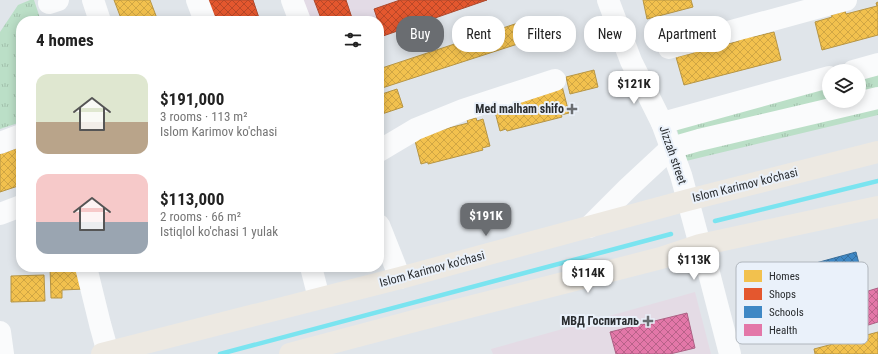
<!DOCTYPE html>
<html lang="en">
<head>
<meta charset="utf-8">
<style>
	body { margin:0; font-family:"Roboto Condensed",sans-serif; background:#f2f2f2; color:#222; height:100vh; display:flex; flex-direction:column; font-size:15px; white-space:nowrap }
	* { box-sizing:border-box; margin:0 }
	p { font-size:13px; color:#767676 }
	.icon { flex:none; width:22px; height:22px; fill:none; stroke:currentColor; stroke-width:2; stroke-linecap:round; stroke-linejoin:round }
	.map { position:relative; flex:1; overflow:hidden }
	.details { position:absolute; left:16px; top:16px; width:368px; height:256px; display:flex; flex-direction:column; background:#fff; border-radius:16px; box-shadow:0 2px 10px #0003 }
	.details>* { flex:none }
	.hud { position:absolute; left:396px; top:16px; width:380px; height:36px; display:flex; gap:8px }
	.tools { position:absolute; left:822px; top:64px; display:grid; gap:8px }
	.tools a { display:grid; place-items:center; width:44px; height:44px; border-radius:50%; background:#fff; box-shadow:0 2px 10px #0003; font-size:20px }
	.price { position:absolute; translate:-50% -34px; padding:0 9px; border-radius:8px; background:#fff; color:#222; font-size:13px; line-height:26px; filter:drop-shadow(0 1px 2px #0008) }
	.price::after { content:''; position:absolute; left:50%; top:24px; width:12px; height:9px; margin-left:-6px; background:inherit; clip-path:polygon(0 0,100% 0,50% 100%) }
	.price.current { background:#6a6d71; color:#fff }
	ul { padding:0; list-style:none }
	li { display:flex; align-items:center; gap:12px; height:100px; padding:0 20px }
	li span { display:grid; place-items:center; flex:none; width:112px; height:80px; border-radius:12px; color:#555 }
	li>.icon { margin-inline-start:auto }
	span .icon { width:48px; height:48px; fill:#fffc; stroke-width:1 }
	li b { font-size:17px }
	h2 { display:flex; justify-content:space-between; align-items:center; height:48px; padding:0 20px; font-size:17px }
	.tag { padding:0 14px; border-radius:16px; background:#fff; box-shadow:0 2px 10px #0003; font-size:14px; line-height:36px }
	.tag.current { background:#6a6d71; color:#fff }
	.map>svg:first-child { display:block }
</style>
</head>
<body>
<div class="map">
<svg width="878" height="354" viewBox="0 0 878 354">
	<defs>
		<pattern id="grass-tufts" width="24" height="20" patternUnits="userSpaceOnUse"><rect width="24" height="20" fill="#bbdfc7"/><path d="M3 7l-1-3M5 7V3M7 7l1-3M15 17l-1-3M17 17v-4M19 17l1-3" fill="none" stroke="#a1c0ab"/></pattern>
		<pattern id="homes-cross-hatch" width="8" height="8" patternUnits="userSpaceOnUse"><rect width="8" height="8" fill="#f2c14e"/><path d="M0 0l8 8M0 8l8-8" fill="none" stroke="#d0a644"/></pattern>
		<pattern id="shops-cross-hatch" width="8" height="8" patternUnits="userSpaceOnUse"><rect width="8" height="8" fill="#e4572e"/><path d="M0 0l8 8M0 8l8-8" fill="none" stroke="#b94828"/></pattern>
		<pattern id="schools-cross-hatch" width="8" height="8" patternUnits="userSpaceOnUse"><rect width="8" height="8" fill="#3f88c5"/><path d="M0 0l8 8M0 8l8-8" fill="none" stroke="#3570a0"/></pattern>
		<pattern id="health-cross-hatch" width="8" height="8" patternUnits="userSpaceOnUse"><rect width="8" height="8" fill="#e377a8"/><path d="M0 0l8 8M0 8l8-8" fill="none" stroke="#b86289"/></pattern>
	</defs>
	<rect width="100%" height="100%" fill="#e0e5ea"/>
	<polygon fill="#e3dbe6" points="303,0 475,0 379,35 379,21 311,21"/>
	<polygon fill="#e4dbe5" points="695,292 711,354 493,354 491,349"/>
	<g fill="url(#grass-tufts)">
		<polygon points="30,0 34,0 41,21 21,21 21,122 0,129 0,32 18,5"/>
		<polygon points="878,70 878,115 686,161 676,126 829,83 829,101 859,101 859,75"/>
	</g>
	<g fill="url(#homes-cross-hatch)" stroke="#b69545">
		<polygon points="114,0 150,0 158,21 122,21"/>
		<polygon points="643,0 691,0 693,7 647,19"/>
		<polygon points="878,2 878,35 822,50 815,22 832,17 831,15 845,11 846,14 877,6 876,3"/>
		<polygon points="250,6 255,21 217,21 216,18"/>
		<polygon points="524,21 530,40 379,89 379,69"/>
		<polygon points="774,32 781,60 684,85 676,57 693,53 693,50 708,49 739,41 738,38 752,34 753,37"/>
		<polygon points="594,70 598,87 570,94 566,77"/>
		<polygon points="562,86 569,113 561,115 562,117 507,131 506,129 500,131 493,104"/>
		<polygon points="397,89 403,107 379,115 379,95"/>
		<polygon points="476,118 477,121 483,119 490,146 482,148 483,150 428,164 428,162 421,164 414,137 468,123 467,120"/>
		<polygon points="21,147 21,185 0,192 0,154"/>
		<polygon points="50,267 84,267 85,289 62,290 62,298 51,298"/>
		<polygon points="44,275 45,301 11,302 11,276"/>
		<polygon points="878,332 878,354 815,354 814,349"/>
	</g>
	<g fill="url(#shops-cross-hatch)" stroke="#ac4a2f">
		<polygon points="208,0 253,0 260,21 215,21"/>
		<polygon points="314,0 346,0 353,21 322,21"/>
		<polygon points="400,0 487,0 383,36 379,24 379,21 378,21 374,9"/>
	</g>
	<polygon fill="url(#schools-cross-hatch)" stroke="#396d98" points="856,252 864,283 792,304 783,272"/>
	<g fill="url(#health-cross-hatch)" stroke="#ac6184">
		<polygon points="878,288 878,322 830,337 822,305"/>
		<polygon points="687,313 695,348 670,354 616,354 610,332"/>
	</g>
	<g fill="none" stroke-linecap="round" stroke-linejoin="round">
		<g stroke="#7ae4f0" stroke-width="4.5">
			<polyline points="715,221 878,181"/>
			<polyline points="220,354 671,234"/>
		</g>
		<g stroke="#fafbfc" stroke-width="22">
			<polyline points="93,0 100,21"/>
			<polyline points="197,0 205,21"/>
			<polyline points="292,0 300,21"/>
			<polyline points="608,0 631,61 662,123 681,175 700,245 709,273 730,354"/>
			<polyline points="49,3 58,0"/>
			<polyline points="669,48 846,0"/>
			<polyline points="853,71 878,64"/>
			<polyline points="662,123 829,77"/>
			<polyline points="0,143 21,135"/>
			<polyline points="379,151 416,129 463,110 555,80"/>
			<polyline points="0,214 21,206"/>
			<polyline points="379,225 400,278"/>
			<polyline points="589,227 628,188 671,148 699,140 878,98"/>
			<polyline points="86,267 100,324 108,353"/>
			<polyline points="311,267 319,298"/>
			<polyline points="0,332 3,354"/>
		</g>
		<g stroke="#ede9e2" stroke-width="22">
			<polyline points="102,354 400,278 688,200 878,152"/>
			<polyline points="290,354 418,320 661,258 700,245 878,207"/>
		</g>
	</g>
	<g fill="#6a6d71" stroke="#eaf1fa" stroke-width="1.5">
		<path d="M570 103h4v4h4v4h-4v4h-4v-4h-4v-4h4z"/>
		<path d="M646 315h4v4h4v4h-4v4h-4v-4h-4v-4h4z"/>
	</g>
	<g text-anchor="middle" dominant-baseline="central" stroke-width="4" stroke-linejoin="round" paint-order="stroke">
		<g font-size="12" font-weight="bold" fill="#2a2d30" stroke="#eaf1fa" text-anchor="end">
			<text x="564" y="109">Med malham shifo</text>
			<text x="639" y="321">МВД Госпиталь</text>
		</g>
		<g font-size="12" fill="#2a2d30" stroke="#eaf1fa">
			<text transform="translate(673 155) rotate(71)">Jizzah street</text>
			<text transform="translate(745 185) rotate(-14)">Islom Karimov ko'chasi</text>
			<text transform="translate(432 269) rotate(-15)">Islom Karimov ko'chasi</text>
		</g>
	</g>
	<rect x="736" y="262" width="132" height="82" rx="6" fill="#eaf1fa" stroke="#b0b6bd" stroke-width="1"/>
	<rect x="744" y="270" width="18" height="12" fill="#f2c14e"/>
	<rect x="744" y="288" width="18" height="12" fill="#e4572e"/>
	<rect x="744" y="306" width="18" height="12" fill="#3f88c5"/>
	<rect x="744" y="324" width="18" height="12" fill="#e377a8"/>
	<g font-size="11" fill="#2a2d30">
		<text x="769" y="280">Homes</text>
		<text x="769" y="298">Shops</text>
		<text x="769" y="316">Schools</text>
		<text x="769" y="334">Health</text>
	</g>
</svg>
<div class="tools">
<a><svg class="icon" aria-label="layers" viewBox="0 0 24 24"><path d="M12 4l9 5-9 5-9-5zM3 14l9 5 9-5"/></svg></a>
</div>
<b class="price" style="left:634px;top:105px">$121K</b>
<b class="price current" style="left:486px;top:237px">$191K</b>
<b class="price" style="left:694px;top:281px">$113K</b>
<b class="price" style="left:588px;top:294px">$114K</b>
<div class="hud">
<a class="tag current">Buy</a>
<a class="tag">Rent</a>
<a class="tag">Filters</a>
<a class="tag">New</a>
<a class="tag">Apartment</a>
</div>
<section class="details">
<h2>4 homes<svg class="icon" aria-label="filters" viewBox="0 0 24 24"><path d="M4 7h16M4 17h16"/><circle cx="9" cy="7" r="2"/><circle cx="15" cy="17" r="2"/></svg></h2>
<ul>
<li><span style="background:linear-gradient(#dfe7d0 60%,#b9a48a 0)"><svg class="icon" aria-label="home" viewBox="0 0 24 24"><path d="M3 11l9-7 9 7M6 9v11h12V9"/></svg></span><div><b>$191,000</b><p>3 rooms · 113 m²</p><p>Islom Karimov ko'chasi</p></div></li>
<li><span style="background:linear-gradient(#f6c9c9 60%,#9aa5b1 0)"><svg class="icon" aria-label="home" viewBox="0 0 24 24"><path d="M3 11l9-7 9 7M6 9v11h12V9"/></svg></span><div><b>$113,000</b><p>2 rooms · 66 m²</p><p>Istiqlol ko'chasi 1 yulak</p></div></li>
</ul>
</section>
</div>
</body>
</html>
